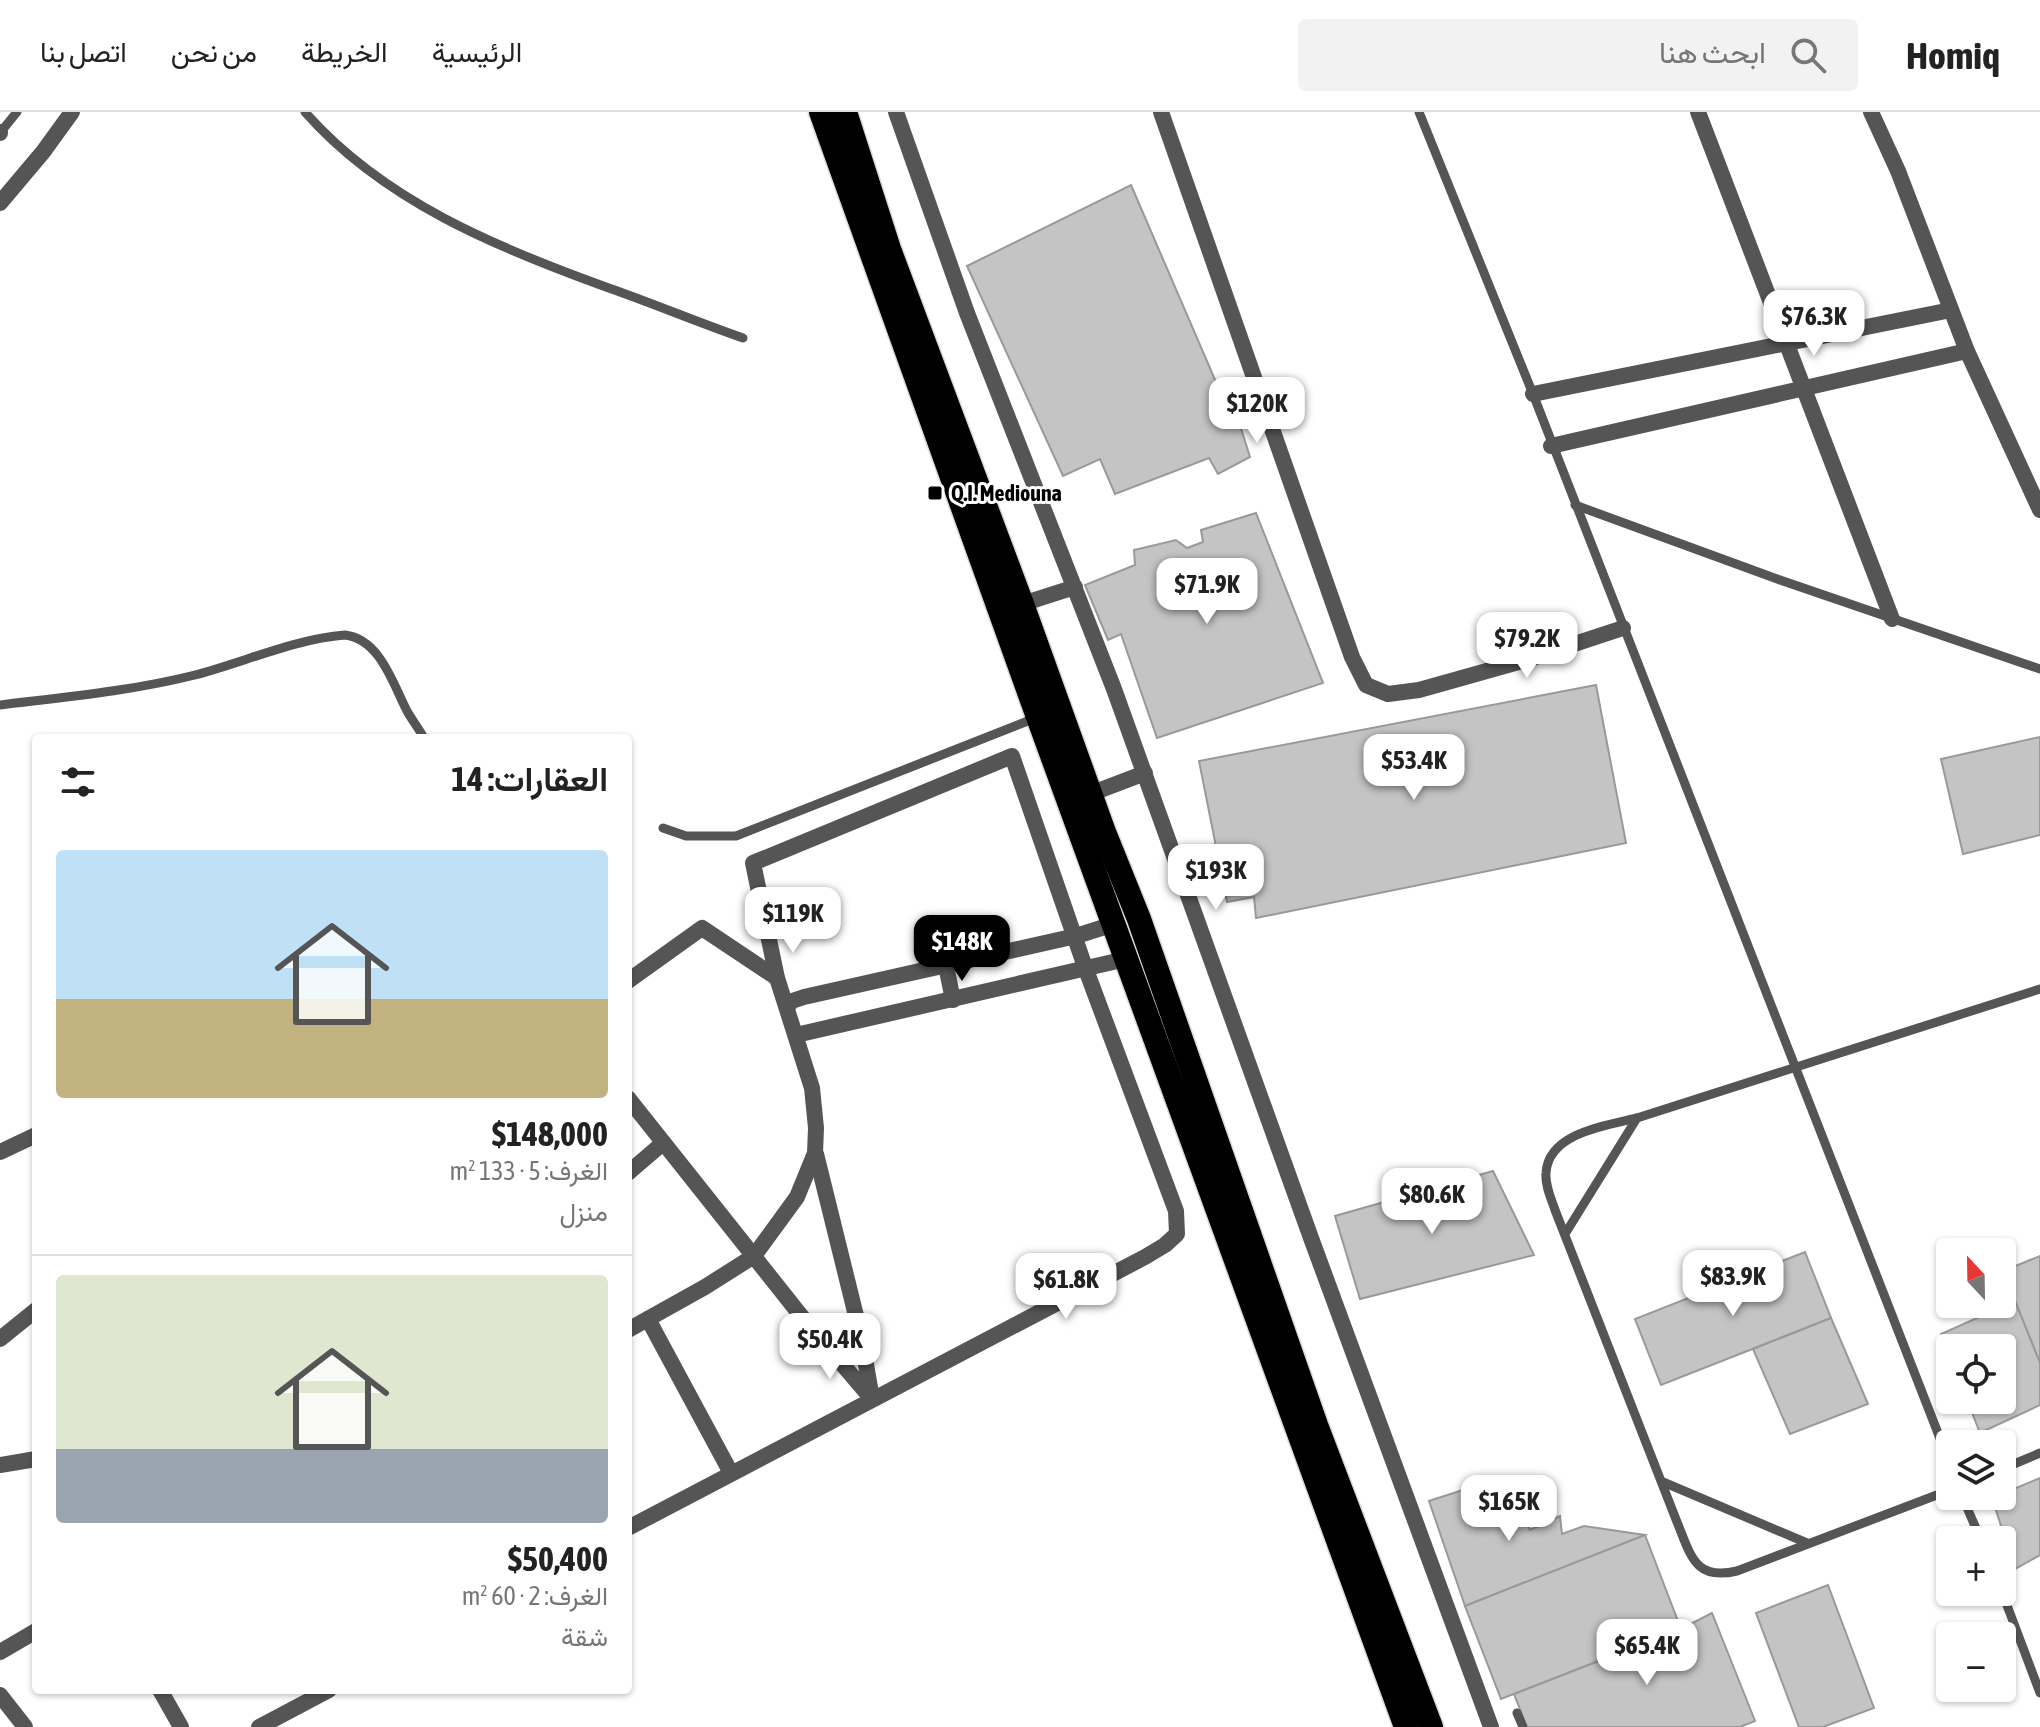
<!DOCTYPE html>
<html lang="ar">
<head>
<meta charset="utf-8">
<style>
	body { margin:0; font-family:"Asap Condensed",Vazirmatn,sans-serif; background:#f2f2f2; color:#222; direction:rtl; height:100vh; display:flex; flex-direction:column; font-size:30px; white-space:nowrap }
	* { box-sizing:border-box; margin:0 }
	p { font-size:26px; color:#767676 }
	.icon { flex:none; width:44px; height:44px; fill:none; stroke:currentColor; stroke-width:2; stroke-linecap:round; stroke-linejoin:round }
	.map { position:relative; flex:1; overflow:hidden; direction:ltr }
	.sheet { position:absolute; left:32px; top:622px; width:600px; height:960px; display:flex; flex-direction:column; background:#fff; border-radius:8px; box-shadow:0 2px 6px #0004; direction:rtl }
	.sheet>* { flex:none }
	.needle { width:52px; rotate:338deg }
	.fabs { position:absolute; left:1936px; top:1126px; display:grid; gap:16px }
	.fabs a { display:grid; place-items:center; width:80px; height:80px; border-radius:8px; background:#fff; box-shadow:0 2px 6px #0004; font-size:40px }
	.price { position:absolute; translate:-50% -68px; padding:0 18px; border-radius:16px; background:#fff; color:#222; font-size:26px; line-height:52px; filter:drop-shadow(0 2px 4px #0008) }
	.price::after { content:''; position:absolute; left:50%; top:48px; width:24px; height:18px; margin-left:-12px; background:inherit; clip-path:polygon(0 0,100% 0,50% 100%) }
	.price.current { background:#000; color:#fff }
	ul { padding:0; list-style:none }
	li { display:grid; align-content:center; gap:16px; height:424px; padding:0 24px }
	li+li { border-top:2px solid #e0e0e0 }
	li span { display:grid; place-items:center; height:248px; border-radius:8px; color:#555 }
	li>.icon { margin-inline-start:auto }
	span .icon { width:144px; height:144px; fill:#fffc; stroke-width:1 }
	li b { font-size:34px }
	h2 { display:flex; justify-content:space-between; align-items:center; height:96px; padding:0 24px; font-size:34px }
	header { display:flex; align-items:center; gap:48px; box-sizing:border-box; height:112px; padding:0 40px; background:#fff; border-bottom:2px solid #e0e0e0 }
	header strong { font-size:38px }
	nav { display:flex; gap:44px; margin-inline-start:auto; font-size:28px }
	.search { width:560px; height:72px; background:#f2f2f2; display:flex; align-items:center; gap:20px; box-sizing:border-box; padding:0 28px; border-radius:8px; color:#767676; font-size:30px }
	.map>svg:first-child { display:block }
</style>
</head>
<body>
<header>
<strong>Homiq</strong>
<div class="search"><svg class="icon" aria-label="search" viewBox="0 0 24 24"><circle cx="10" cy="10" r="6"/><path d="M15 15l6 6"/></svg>ابحث هنا</div>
<nav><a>الرئيسية</a><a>الخريطة</a><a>من نحن</a><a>اتصل بنا</a></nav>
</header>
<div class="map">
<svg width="2040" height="1615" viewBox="0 0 2040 1615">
	<rect width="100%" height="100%" fill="#fff"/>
	<g fill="#c4c4c4" stroke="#999" stroke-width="2">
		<polygon points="1131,73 1219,277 1227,272 1250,345 1218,362 1209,346 1115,382 1100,347 1063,364 967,154"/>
		<polygon points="1256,401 1323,571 1157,626 1121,522 1108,528 1085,473 1135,453 1134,438 1176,428 1187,436 1203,430 1201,418"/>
		<polygon points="1596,573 1626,731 1256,806 1254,785 1227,790 1199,649"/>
		<polygon points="2040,625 2040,723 1963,742 1941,647"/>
		<polygon points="1493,1059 1534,1143 1360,1187 1335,1104"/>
		<polygon points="1805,1140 1831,1206 1661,1273 1635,1207"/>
		<polygon points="2040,1144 2040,1251 2003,1159"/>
		<polygon points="2015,1189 2040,1251 2040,1293 1980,1321 1967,1288 2002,1288 2002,1236 1950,1236 1950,1245 1941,1222"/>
		<polygon points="1831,1206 1868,1292 1790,1322 1753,1237"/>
		<polygon points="2040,1366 2040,1443 2015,1457 1992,1386"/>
		<polygon points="1475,1374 1476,1390 1514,1378 1530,1418 1560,1404 1562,1422 1584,1414 1645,1423 1465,1494 1429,1389"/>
		<polygon points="1645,1423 1681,1517 1501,1587 1465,1494"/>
		<polygon points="1828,1473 1874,1596 1823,1615 1799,1615 1756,1501"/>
		<polygon points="1712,1501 1755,1609 1740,1615 1527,1615 1514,1582 1681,1517"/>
	</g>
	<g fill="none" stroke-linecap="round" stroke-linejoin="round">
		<g stroke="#dbdbdb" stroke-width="27">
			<g id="highway">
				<polyline points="821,0 1038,605 1406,1615"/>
				<polyline points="845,0 889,137 1022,492 1104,720 1139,807 1316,1313 1431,1615"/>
			</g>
		</g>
		<g stroke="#555" stroke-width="9">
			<path d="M 305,0 C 383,89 498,136 606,175 C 652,191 697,210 743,226"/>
			<polyline points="1419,0 1533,282 1950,1352"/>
			<polyline points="0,21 17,0"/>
			<polyline points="1575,393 1780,468 2040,557"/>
			<path d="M 0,593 C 66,585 131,579 195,563 C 245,550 294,527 345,523 C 380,527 393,572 407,599 C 412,608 419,617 424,626"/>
			<polyline points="663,716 686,724 736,724 1038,605"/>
			<polyline points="1565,1122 1637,1006"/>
			<polyline points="2002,1357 2040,1341"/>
			<polyline points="1663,1370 1807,1431"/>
			<path d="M 1950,1378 L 1737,1459 C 1695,1469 1691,1444 1677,1410 L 1555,1098 C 1551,1086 1545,1074 1546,1061 C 1548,1021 1607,1013 1637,1006 L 2040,877"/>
			<polyline points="1962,1384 1981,1428"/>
			<polyline points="2002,1480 2040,1581"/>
			<polyline points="1517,1601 1523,1615"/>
		</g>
		<g stroke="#555" stroke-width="16">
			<polyline points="896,0 967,201 1114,577 1311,1126 1491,1615"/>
			<polyline points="1161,0 1352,545 1366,573 1388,582 1419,578 1526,548 1623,516"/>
			<polyline points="1698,0 1892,507"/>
			<polyline points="1871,0 1898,59 1967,239 2040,398"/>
			<polyline points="0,20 0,21"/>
			<polyline points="0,91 43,40 72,0"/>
			<polyline points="1533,282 1951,198"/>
			<polyline points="1551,334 1967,239"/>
			<polyline points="1022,492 1075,475"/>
			<polyline points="1090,682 1145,661"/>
			<polyline points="946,854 953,888"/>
			<polyline points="628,869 702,816 777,866"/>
			<polyline points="787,895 792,889 804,885 1076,824 1114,812"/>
			<polyline points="796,923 1126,847"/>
			<polyline points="628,986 802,1205 872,1287 861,1224 816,1042"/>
			<polyline points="0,1040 36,1023"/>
			<polyline points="628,1061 663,1031"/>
			<polyline points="648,1207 731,1361"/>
			<polyline points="628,1218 705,1175 754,1144 797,1085 815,1041 816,1016 812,976 777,866 753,751 1012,644 1085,855 1176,1099 1177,1122 1165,1133 1145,1145 628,1416"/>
			<polyline points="0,1227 36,1198"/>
			<polyline points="0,1353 36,1347"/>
			<polyline points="0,1540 36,1519"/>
			<polyline points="160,1578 181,1615"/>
			<polyline points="0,1583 25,1615"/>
			<polyline points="259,1615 329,1578"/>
		</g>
		<use href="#highway" stroke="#000" stroke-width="24"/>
	</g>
	<rect fill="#000" stroke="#fff" stroke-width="3" x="927" y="373" width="16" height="16" rx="4"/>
	<g text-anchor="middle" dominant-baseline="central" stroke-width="6" stroke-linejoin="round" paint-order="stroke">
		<g font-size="22" font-weight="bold" fill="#000" stroke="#fff" text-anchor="start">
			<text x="951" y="381">Q.I. Mediouna</text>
		</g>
	</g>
</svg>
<div class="fabs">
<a><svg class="needle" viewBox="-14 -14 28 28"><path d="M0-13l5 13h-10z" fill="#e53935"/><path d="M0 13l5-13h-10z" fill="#767676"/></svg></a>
<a><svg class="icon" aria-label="locate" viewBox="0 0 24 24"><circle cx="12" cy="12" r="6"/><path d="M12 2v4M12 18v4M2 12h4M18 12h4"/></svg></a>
<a><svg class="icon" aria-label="layers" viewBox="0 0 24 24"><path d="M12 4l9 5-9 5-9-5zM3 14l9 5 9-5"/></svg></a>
<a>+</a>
<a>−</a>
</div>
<b class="price" style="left:1814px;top:246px">$76.3K</b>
<b class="price" style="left:1257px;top:333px">$120K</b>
<b class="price" style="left:1207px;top:514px">$71.9K</b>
<b class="price" style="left:1527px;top:568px">$79.2K</b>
<b class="price" style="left:1414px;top:690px">$53.4K</b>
<b class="price" style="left:1216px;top:800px">$193K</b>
<b class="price" style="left:793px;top:843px">$119K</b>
<b class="price current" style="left:962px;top:871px">$148K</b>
<b class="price" style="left:1432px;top:1124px">$80.6K</b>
<b class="price" style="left:1733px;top:1206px">$83.9K</b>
<b class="price" style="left:1066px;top:1209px">$61.8K</b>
<b class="price" style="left:830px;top:1269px">$50.4K</b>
<b class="price" style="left:1509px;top:1431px">$165K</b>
<b class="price" style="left:1647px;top:1575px">$65.4K</b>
<section class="sheet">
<h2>العقارات: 14<svg class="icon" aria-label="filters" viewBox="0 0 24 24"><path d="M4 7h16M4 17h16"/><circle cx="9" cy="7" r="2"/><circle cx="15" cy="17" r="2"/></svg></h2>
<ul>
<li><span style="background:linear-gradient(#bfe0f5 60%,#c2b280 0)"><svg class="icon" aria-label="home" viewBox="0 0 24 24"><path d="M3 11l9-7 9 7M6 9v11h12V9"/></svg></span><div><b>$148,000</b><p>الغرف: 5 · 133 m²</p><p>منزل</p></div></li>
<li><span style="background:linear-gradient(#dfe7d0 70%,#9aa5b1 0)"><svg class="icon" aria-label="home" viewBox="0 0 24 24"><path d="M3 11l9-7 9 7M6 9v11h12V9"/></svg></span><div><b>$50,400</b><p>الغرف: 2 · 60 m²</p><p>شقة</p></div></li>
</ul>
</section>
</div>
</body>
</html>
